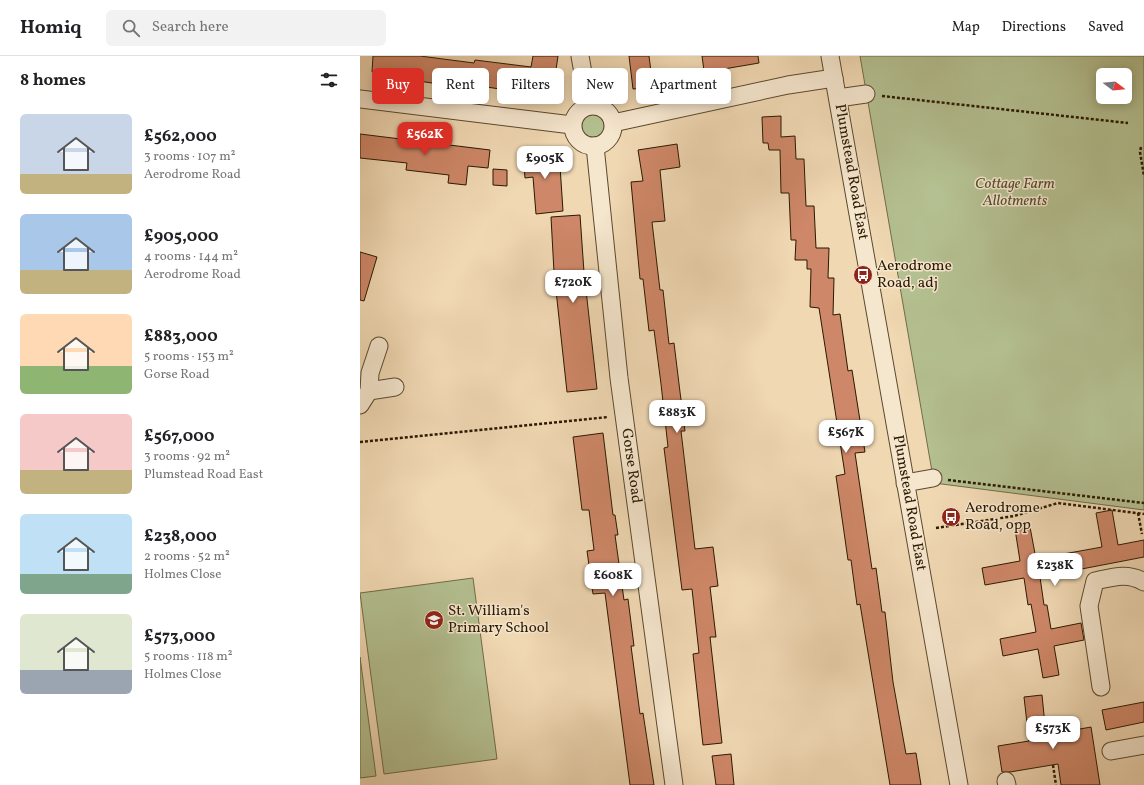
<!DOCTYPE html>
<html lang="en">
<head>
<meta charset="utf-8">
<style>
	body { margin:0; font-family:Vollkorn,serif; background:#f2f2f2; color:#202124; height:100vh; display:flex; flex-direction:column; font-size:15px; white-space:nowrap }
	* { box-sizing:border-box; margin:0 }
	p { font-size:13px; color:#757577 }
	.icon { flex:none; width:22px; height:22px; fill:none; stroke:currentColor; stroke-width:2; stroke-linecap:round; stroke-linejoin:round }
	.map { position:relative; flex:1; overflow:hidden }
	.details { display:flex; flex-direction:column; background:#fff; width:360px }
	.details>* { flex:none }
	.banner { position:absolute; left:12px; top:12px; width:380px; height:36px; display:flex; gap:8px }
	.needle { width:26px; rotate:106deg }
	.tools { position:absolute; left:736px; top:12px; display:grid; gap:8px }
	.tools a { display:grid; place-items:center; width:36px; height:36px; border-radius:6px; background:#fff; box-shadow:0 2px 10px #0003; font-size:20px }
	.price { position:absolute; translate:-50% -34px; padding:0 9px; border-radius:8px; background:#fff; color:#222; font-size:13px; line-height:26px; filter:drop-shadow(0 1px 2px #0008) }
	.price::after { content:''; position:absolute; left:50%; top:24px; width:12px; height:9px; margin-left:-6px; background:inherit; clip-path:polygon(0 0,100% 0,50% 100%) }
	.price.on { background:#d93025; color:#fff }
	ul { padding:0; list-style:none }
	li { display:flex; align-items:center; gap:12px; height:100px; padding:0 20px }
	li span { display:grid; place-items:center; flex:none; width:112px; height:80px; border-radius:6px; color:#555 }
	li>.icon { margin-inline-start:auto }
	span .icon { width:48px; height:48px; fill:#fffc; stroke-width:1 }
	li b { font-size:17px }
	h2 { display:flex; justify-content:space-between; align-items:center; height:48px; padding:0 20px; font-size:17px }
	.chip { padding:0 14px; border-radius:6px; background:#fff; box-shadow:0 2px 10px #0003; font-size:14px; line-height:36px }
	.chip.on { background:#d93025; color:#fff }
	header { display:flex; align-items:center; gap:24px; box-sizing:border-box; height:56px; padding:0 20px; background:#fff; border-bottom:1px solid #e0e0e0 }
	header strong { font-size:19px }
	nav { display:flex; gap:22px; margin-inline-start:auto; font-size:14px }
	.search { width:280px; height:36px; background:#f2f2f2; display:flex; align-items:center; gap:10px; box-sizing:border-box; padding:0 14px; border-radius:6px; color:#757577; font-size:15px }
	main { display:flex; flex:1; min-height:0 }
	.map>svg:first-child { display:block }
</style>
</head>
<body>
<header>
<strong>Homiq</strong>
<div class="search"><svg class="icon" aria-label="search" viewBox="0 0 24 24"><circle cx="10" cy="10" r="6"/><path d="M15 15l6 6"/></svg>Search here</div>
<nav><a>Map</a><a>Directions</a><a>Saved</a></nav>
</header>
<main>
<section class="details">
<h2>8 homes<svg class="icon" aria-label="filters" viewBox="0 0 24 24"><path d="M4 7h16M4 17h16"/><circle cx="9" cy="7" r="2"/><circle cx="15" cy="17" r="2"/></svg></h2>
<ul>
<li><span style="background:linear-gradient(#c9d6e8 75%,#c2b280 0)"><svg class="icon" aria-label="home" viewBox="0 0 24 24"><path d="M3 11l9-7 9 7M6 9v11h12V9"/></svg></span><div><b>£562,000</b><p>3 rooms · 107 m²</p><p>Aerodrome Road</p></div></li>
<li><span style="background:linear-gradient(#a9c7e8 70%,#c2b280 0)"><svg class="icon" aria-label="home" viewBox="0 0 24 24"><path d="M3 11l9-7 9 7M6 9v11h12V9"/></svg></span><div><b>£905,000</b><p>4 rooms · 144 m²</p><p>Aerodrome Road</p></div></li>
<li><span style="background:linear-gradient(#ffd9b3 65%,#8fb573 0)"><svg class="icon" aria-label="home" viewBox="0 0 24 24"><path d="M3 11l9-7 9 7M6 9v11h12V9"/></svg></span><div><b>£883,000</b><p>5 rooms · 153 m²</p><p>Gorse Road</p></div></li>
<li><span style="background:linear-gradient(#f6c9c9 70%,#c2b280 0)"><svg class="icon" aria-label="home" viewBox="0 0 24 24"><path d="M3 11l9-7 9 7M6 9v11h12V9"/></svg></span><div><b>£567,000</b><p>3 rooms · 92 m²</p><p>Plumstead Road East</p></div></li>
<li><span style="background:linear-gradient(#bfe0f5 75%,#7fa58c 0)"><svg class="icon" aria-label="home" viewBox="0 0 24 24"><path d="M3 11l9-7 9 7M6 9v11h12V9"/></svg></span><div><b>£238,000</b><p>2 rooms · 52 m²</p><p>Holmes Close</p></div></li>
<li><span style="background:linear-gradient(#dfe7d0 70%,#9aa5b1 0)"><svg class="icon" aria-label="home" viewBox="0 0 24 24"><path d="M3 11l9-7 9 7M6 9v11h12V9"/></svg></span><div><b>£573,000</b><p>5 rooms · 118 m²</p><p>Holmes Close</p></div></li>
</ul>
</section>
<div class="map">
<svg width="784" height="729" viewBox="0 0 784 729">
	<rect width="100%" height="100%" fill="#f0d8b3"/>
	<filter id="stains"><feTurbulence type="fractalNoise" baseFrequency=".005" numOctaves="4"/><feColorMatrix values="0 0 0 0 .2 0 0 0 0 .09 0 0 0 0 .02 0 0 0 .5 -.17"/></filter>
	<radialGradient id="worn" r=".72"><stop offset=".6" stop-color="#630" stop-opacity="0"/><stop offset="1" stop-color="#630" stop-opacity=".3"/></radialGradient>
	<g fill="#b4c091" stroke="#706c48" fill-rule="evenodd">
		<path d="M 500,0 L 784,0 L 784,454 L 574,427 ZM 743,19 L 765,19 L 765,41 L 743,41 Z"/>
		<circle cx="233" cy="70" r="13"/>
		<polygon points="113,522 137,703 24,718 0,537"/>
		<polygon points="0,601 16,720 0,722"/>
	</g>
	<g fill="#ce8768" stroke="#2b1900">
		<polygon points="13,0 60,0 114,7 115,4 171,11 173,0 198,0 192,41 94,26 93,30 72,27 52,24 52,21 12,16"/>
		<polygon points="269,0 289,0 293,31 273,33"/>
		<polygon points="342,0 398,0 399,7 358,14 359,20 345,22"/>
		<polygon points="421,60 421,81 435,80 436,103 444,103 446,150 454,150 456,192 469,192 468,222 474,222 473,259 480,258 488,315 492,314 505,396 495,397 512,513 516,512 522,556 525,556 533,626 546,698 556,697 561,729 530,729 500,548 497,549 491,504 488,504 476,420 485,418 459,252 450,251 451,213 447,213 447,204 435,204 436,184 431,184 429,137 421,137 420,94 409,94 408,87 403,87 402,61"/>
		<polygon points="0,78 130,94 128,112 108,110 106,129 88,127 89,119 46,114 47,107 0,102"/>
		<polygon points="317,88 320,111 300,114 305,165 292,166 300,234 303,234 309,288 314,287 320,336 325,375 321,375 335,493 353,491 358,530 350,531 356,581 350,581 362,687 343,689 333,598 339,597 332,533 322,534 304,392 308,391 301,328 294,274 289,275 283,223 280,223 271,126 283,125 278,94"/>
		<polygon points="199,95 203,155 176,158 173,121 165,122 163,98"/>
		<polygon points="133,113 147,114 147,130 133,129"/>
		<polygon points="220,159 224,216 237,333 207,336 194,216 191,161"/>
		<polygon points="0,196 17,201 4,245 0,244"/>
		<polygon points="243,377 253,459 255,459 258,479 255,479 264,544 268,543 274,590 271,590 280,658 283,657 294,729 270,729 245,537 233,538 227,495 234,494 229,454 222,454 213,381"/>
		<polygon points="752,454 758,489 784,484 784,501 680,521 684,549 687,549 691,573 721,567 724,584 694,590 699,619 683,622 678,593 643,600 640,583 676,576 671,548 668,549 664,522 625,529 622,512 660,505 655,473 670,471 676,503 742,491 736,457"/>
		<polygon points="682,639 686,679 731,671 740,729 701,729 698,708 650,716 642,716 638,690 669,685 664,641"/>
		<polygon points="784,646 784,666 746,674 742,654"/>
		<polygon points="371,698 374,729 356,729 352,700"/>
	</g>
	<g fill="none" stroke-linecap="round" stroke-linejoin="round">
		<g stroke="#5c492d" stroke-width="19">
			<g id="minor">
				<polyline points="220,0 229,50"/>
				<polyline points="470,0 599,729"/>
				<polyline points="478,42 506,38"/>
				<polyline points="0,43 212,69"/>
				<circle cx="233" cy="70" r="20"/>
				<polyline points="253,67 428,29 474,22"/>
				<polyline points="235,90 259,322 314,729"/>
				<polyline points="9,335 35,331"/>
				<polyline points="0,349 9,335 10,317 19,290"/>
				<polyline points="545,427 573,422"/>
				<path d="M 741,631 L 729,550 L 735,525 C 753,521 768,516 784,526"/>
				<polyline points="751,695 784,689"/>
				<polyline points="646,725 647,729"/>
			</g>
		</g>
		<g stroke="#2b1900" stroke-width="2.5" stroke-dasharray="3 2" stroke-linecap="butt">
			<polyline points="522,40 768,67"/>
			<polyline points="781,91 780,96 784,120"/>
			<polyline points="0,386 248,361"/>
			<polyline points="588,424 784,447"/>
			<polyline points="778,457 782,478"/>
			<polyline points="576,472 654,460 698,447 784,458"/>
			<polyline points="693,709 696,729"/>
		</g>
		<use href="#minor" stroke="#f5e6ce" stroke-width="17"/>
	</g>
	<defs>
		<g id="bus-disc" transform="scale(1)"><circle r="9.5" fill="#8f2418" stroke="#f5e6ce"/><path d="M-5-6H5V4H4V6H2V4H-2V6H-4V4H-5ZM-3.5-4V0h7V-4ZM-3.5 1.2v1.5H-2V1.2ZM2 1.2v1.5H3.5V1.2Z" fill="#fff"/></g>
		<g id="school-disc" transform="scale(1)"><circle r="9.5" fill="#8f2418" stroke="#f5e6ce"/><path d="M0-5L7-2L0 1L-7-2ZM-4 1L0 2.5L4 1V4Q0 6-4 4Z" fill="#fff"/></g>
	</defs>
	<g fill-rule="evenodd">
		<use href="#bus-disc" x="503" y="219"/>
		<use href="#bus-disc" x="591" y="461"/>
		<use href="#school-disc" x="74" y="564"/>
	</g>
	<g text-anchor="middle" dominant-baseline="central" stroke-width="3" stroke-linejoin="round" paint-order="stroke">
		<g font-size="15" fill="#2b1900" stroke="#f5e6ce">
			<text transform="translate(491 116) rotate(80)">Plumstead Road East</text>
			<text transform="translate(271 410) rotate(82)">Gorse Road</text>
			<text transform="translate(549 447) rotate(80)">Plumstead Road East</text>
		</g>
		<g font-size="15" font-style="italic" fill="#544b2c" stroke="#f5e6ce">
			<text x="655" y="128">Cottage Farm<tspan x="655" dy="17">Allotments</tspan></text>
		</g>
		<g font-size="15" fill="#2b1900" stroke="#f5e6ce" text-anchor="start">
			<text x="517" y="210">Aerodrome<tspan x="517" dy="17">Road, adj</tspan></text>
			<text x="605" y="452">Aerodrome<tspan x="605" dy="17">Road, opp</tspan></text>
			<text x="88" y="555">St. William's<tspan x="88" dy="17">Primary School</tspan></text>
		</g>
	</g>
	<rect width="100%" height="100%" filter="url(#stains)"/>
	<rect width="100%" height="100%" fill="url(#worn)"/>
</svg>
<div class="tools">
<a><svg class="needle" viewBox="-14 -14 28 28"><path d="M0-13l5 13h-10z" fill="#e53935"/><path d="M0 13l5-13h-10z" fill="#757577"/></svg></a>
</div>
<b class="price on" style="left:65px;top:100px">£562K</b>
<b class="price" style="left:185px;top:124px">£905K</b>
<b class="price" style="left:213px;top:248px">£720K</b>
<b class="price" style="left:317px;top:378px">£883K</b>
<b class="price" style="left:486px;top:398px">£567K</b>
<b class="price" style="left:695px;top:531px">£238K</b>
<b class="price" style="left:253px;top:541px">£608K</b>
<b class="price" style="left:693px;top:694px">£573K</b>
<div class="banner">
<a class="chip on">Buy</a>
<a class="chip">Rent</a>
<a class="chip">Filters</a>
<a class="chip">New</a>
<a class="chip">Apartment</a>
</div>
</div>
</main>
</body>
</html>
